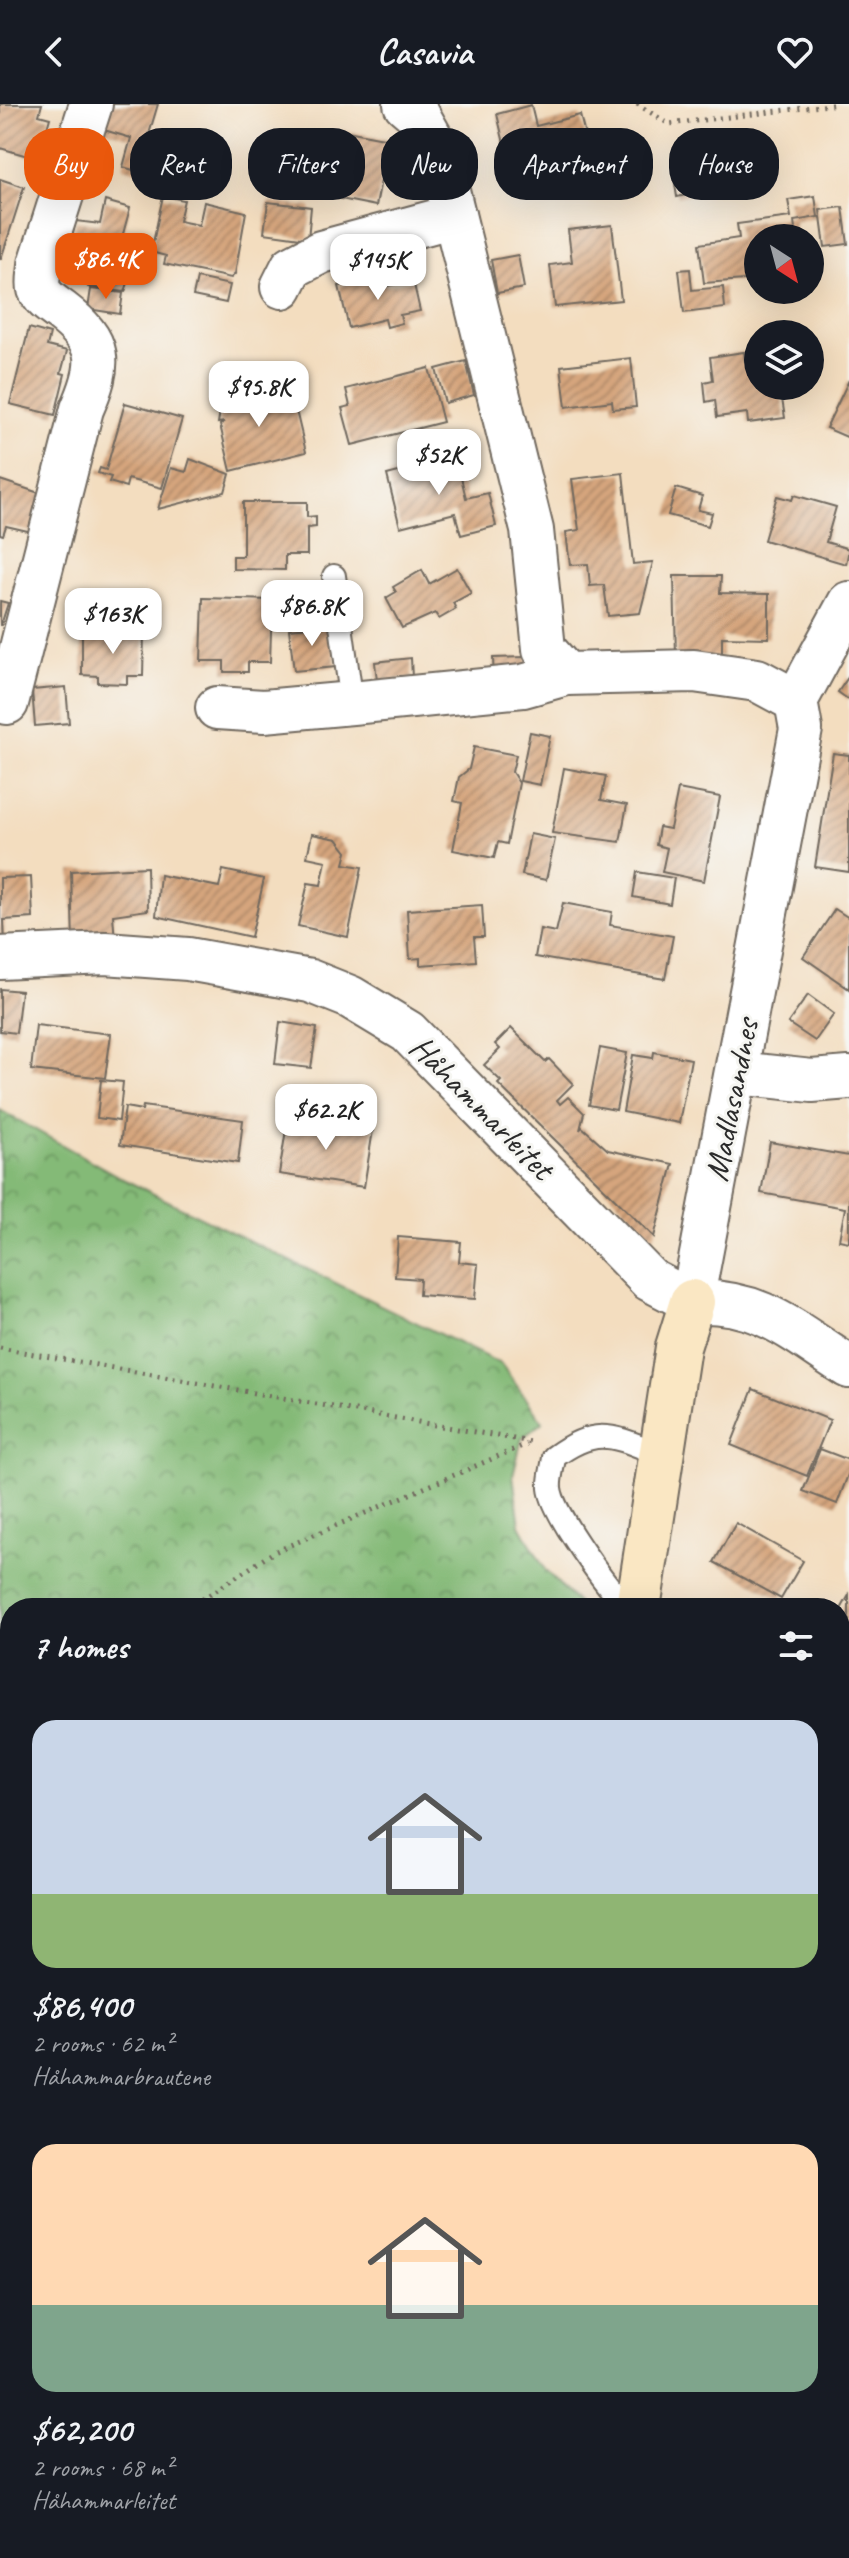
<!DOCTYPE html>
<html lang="en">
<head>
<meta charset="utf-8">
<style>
	body { margin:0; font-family:Caveat,sans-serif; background:#242831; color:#f1f3f6; height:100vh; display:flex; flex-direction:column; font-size:30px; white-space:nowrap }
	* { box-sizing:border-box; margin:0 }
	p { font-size:26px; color:#9ea1a6 }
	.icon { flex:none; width:44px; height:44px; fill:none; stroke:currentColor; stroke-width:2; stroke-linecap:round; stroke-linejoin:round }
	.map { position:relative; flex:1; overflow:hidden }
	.details { position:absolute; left:0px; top:1494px; width:850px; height:960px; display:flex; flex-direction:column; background:#171b24; border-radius:32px 32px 0 0; box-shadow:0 8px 32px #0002 }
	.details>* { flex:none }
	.hud { position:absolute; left:24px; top:24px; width:802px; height:72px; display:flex; gap:16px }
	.needle { width:52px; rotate:144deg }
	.tools { position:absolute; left:744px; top:120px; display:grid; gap:16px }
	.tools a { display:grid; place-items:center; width:80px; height:80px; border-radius:50%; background:#171b24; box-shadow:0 8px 32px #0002; font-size:40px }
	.price { position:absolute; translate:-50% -68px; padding:0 18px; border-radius:16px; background:#fff; color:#222; font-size:26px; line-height:52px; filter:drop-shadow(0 2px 4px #0008) }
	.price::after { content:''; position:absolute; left:50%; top:48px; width:24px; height:18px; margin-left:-12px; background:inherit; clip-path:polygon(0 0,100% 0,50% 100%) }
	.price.active { background:#ea580c; color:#fff }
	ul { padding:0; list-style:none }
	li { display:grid; align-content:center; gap:16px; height:424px; padding:0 32px }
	li span { display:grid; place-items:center; height:248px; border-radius:24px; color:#555 }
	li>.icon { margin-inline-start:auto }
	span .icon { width:144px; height:144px; fill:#fffc; stroke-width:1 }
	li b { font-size:34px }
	h2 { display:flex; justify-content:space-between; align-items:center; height:96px; padding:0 32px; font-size:34px }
	.chip { padding:0 28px; border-radius:32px; background:#171b24; box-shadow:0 8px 32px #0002; font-size:28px; line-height:72px }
	.chip.active { background:#ea580c; color:#fff }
	header { display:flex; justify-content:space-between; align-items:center; height:104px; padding:0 32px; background:#171b24; font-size:36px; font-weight:700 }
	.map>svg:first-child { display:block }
</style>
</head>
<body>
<header><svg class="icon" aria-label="back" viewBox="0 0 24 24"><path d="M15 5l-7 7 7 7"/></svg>Casavia<svg class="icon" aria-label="heart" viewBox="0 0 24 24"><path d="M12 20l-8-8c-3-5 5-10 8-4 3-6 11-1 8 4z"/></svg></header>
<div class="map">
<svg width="849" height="2454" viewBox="0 0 849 2454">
	<defs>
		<pattern id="forest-crowns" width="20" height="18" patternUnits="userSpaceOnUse" patternTransform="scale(2)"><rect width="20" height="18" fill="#84ba77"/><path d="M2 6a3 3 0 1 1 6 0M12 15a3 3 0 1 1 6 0" fill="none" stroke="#6c9762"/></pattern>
		<pattern id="building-hatch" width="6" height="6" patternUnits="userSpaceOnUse" patternTransform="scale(2)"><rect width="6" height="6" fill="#d5a57d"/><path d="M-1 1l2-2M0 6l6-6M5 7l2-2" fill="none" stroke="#ad8767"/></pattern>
	</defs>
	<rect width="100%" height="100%" fill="#f6f6f2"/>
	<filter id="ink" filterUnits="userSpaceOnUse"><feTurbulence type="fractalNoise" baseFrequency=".0125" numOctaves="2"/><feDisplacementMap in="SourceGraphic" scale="16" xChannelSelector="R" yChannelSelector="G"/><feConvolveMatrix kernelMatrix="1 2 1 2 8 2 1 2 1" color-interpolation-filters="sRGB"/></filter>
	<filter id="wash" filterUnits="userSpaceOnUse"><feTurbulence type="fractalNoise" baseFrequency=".006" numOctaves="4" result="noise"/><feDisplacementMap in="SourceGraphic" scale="32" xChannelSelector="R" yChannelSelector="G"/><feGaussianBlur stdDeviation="1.8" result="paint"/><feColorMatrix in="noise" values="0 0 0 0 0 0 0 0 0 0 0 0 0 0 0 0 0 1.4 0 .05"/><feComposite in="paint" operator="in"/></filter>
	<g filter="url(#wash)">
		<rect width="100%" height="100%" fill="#f3ddbf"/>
		<polygon fill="url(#forest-crowns)" stroke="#587251" stroke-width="2" points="0,1006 125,1076 501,1260 543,1318 522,1334 513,1371 520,1421 545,1466 582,1504 10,1504 10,2444 488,2444 487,2454 0,2454"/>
		<g id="blocks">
			<g fill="url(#building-hatch)">
				<polygon points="0,0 42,0 39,11 50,14 38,55 0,44"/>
				<polygon points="112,0 158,0 147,37 163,41 154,72 123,63 131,34 104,26"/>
				<polygon points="531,1 536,22 580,11 588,43 546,54 549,68 513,78 497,10"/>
				<polygon points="342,26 389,35 376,102 290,85 300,38 338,46"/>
				<polygon points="707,56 712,80 700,82 701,88 677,93 674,74 695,63 695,58"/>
				<polygon points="0,75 24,83 1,155 0,155"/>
				<polygon points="163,92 184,96 179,117 199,121 204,98 246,108 235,170 231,174 164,160 166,152 151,148"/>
				<polygon points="815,92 818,113 794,117 796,134 758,134 758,175 704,179 699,140 739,134 737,120 791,113 788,96"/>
				<polygon points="105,97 130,104 113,167 66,154 76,117 100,120"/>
				<polygon points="268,98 311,103 308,135 264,129"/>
				<polygon points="843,103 848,140 825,143 820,106"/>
				<polygon points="612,121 621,196 555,203 550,161 572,158 568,126"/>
				<polygon points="518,151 524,184 497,189 491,156"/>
				<polygon points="124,155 135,157 125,188 88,183 90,164 119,171"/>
				<polygon points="690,165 692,186 723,183 725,204 684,209 679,166"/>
				<polygon points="383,172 386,182 413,176 420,207 400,211 402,219 387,223 385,215 349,224 339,182"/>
				<polygon points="197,174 230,181 226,199 193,192"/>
				<polygon points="91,185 123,189 120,210 88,205"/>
				<polygon points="29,224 50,230 47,242 67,247 61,269 65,270 55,311 10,300"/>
				<polygon points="744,248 745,257 758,255 758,282 780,282 785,314 748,319 747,309 717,313 715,296 706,298 704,278 713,276 710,253"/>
				<polygon points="631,254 636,303 613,305 612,297 566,303 561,262"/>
				<polygon points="466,257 474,291 445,299 436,265"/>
				<polygon points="429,264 443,318 352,341 342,304 350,302 346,285"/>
				<polygon points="849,276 849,334 826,324"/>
				<polygon points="258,284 261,297 292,290 306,348 231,367 220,321 224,318 218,319 223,289 233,292"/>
				<polygon points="125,299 182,315 162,384 128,375 126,383 109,378 111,373 98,369 100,364 106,366"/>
				<polygon points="456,353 466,394 488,389 496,422 461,431 455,409 400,423 387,371"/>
				<polygon points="190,355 230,370 225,388 158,405 171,364 186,368"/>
				<polygon points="623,369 633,460 653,458 640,509 608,512 604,481 590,482 588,460 570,461 566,428 579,426 572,375"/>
				<polygon points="0,376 42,390 32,428 6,422 3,431 0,430"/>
				<polygon points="676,384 702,392 698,406 712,409 708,422 668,411"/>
				<polygon points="794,391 836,403 826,438 849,445 846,460 764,436 777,392 792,396"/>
				<polygon points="243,398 307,398 307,413 316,412 316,423 307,424 307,451 285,451 285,466 233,465 233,452 243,452"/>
				<polygon points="457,464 471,489 453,499 456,505 439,515 435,509 402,524 386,494 396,488 393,483 422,466 429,480"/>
				<polygon points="674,472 721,472 720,489 769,490 769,534 722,533 722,553 676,552"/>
				<polygon points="203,494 272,496 270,558 248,558 248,568 224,568 224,557 201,557"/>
				<polygon points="0,497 8,499 1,521 0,521"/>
				<polygon points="331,521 336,563 294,567 289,525"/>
				<polygon points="82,527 144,528 143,572 127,572 127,580 98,579 98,572 82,571"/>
				<polygon points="527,553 528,575 494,576 493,554"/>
				<polygon points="411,554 412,574 377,577 375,558"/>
				<polygon points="849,572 849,596 838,588"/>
				<polygon points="66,583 69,619 35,622 32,586"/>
				<polygon points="530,628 550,632 540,681 520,677"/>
				<polygon points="474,643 516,651 512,668 519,679 507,740 498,738 494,754 453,746 462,699 454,697 459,673 469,665"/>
				<polygon points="833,649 849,651 849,768 815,763"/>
				<polygon points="564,664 606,672 601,696 627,701 620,738 552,729"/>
				<polygon points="678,685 720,693 704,777 662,768 667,744 656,741 659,723 670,725"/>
				<polygon points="312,730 337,735 347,748 344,760 362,763 348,833 298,822 308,779 321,781 326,757 307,753"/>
				<polygon points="530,730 555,735 546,776 522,771"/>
				<polygon points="147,763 148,806 113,811 115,837 73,839 71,767"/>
				<polygon points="223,766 264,775 251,833 156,812 160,771 219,783"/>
				<polygon points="637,768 674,774 670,800 633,793"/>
				<polygon points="31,773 33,814 4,816 5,842 0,842 0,774"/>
				<polygon points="563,799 612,808 610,821 673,832 665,875 535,853 540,825 556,828"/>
				<polygon points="482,801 484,833 474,833 476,857 420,861 420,854 410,855 407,806"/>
				<polygon points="835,805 849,814 849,885 803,853"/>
				<polygon points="0,885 21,887 16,929 0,927"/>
				<polygon points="808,891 834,910 815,937 788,919"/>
				<polygon points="280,918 317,924 311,964 275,960"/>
				<polygon points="36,921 111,930 105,974 31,966"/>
				<polygon points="511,924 545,958 549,955 573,980 557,996 560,1000 568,993 584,1009 580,1026 582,1023 608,1046 673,1060 654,1133 498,980 501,977 484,961 500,945 495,940"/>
				<polygon points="600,944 627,949 616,1006 589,1001"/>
				<polygon points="654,948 691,955 679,1019 623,1008 633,951 653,954"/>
				<polygon points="101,976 123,978 119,1017 97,1014"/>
				<polygon points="143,1002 243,1016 238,1059 120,1041 125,1003 142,1006"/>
				<polygon points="288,1013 312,1017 312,1014 373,1026 364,1083 279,1070"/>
				<polygon points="770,1038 849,1052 849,1138 839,1136 845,1104 761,1089"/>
				<polygon points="398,1133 461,1138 459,1158 478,1160 475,1195 419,1191 420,1175 395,1173"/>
				<polygon points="753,1285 830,1316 807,1372 731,1341"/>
				<polygon points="820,1345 849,1356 849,1368 837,1400 803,1387"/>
				<polygon points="736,1419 803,1457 781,1495 714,1458"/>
				<polygon points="849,1491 849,1539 840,1534 840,1507"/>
				<polygon points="840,1725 849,1730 849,1827 840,1822"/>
				<polygon points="840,1938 849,1946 849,2005 840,1998"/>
				<polygon points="840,2052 849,2062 849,2118 840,2111"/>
				<polygon points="840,2356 847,2394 840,2395"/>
				<polygon points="651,2444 717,2444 712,2454 645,2454"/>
			</g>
		</g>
	</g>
	<g filter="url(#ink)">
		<use href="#blocks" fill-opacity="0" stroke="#71695f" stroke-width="2"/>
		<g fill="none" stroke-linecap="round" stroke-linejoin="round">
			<g stroke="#71695f" stroke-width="26">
				<g id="lane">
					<polyline points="334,472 352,599"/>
					<path d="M 628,1504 C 609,1486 552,1409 550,1384 C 549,1375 553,1363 554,1353 C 598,1320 615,1333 662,1351"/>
				</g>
			</g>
			<g stroke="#71695f" stroke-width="46">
				<g id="street">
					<polyline points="405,0 419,12 438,46 532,426 544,545 566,570"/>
					<polyline points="282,183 292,163 321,148 454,112"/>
					<path d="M 7,599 L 82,305 C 102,259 103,239 61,207 C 53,201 43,195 39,185 C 37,178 40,167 40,160 L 91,0"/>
					<polyline points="217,604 264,607 352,599 523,582 566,570 694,567 757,576 796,597"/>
					<polyline points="0,854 105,849 188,855 310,877 350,893 408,928 650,1176 692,1198"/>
					<polyline points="738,969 812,977 849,974"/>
					<polyline points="692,1198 801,625 796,597 849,499"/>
					<path d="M 692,1198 C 760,1194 795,1229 849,1263"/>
					<polyline points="840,1581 849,1586"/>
					<polyline points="840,2130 849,2142"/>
					<polyline points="821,2444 839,2454"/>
					<polyline points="737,2454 742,2444"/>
				</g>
			</g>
			<g stroke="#71695f" stroke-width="48">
				<g id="secondary">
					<polyline points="638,1504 678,1243 692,1198"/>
					<polyline points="522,2454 523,2444"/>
				</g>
			</g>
			<g stroke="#71695f" stroke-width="5" stroke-dasharray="2 6" stroke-linecap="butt">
				<polyline points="637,0 669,20 838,0"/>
				<polyline points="0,1244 531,1338"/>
				<polyline points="189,1504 274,1448 527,1340"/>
				<polyline points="0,1597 10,1598"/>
				<polyline points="0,2078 10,2084"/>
				<polyline points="263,2454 269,2444"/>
			</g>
			<use href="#lane" stroke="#fff" stroke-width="22"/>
			<use href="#street" stroke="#fff" stroke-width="42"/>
			<use href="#secondary" stroke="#fae7c3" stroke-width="44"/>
		</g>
	</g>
	<g text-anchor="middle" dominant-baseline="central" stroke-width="6" stroke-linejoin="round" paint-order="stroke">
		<g font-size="34" fill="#2b2b2b" stroke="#f6f6f2">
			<text transform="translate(731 996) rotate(-79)">Madlasandnes</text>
			<text transform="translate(482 1003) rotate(45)">Håhammarleitet</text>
		</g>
	</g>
</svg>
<div class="tools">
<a><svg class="needle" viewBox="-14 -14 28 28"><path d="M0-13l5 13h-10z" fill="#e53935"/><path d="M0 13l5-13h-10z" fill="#9ea1a6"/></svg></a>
<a><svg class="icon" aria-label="layers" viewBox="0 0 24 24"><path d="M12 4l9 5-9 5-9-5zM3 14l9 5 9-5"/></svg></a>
</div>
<b class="price active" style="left:106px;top:197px">$86.4K</b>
<b class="price" style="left:378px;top:198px">$145K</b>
<b class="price" style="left:259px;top:325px">$95.8K</b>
<b class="price" style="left:439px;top:393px">$52K</b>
<b class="price" style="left:312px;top:544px">$86.8K</b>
<b class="price" style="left:113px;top:552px">$163K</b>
<b class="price" style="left:326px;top:1048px">$62.2K</b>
<div class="hud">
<a class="chip active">Buy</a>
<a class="chip">Rent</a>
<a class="chip">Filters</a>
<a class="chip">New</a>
<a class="chip">Apartment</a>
<a class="chip">House</a>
</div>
<section class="details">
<h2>7 homes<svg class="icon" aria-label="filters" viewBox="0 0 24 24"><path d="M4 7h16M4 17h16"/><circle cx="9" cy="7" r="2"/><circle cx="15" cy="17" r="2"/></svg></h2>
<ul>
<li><span style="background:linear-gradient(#c9d6e8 70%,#8fb573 0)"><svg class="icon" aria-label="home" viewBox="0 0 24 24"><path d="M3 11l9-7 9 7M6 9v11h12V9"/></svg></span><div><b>$86,400</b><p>2 rooms · 62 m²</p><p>Håhammarbrautene</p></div></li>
<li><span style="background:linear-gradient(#ffd9b3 65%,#7fa58c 0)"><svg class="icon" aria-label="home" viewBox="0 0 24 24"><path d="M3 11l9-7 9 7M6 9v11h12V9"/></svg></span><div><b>$62,200</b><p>2 rooms · 68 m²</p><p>Håhammarleitet</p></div></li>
</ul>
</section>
</div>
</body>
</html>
